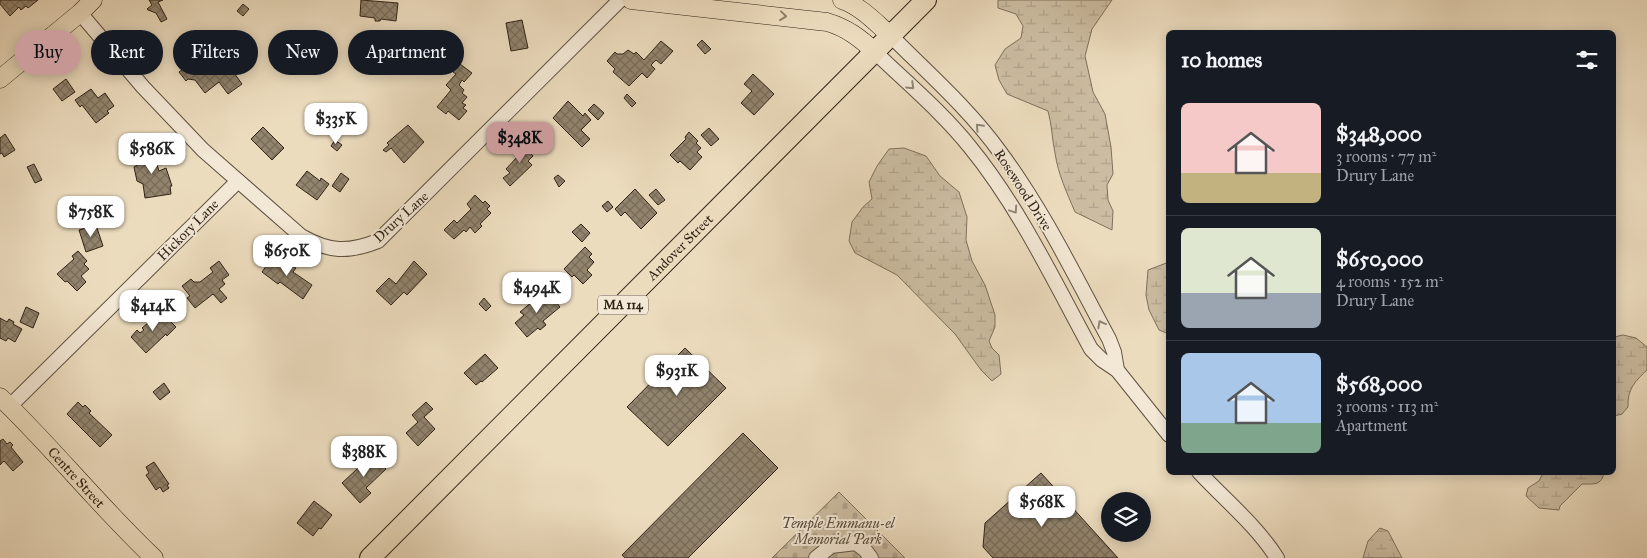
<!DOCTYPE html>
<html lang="en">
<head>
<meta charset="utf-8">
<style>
	body { margin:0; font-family:"IM FELL Great Primer",serif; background:#242831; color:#f1f3f6; height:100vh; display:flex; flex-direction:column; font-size:19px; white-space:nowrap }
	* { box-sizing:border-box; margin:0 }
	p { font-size:16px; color:#9ea1a6 }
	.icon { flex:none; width:28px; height:28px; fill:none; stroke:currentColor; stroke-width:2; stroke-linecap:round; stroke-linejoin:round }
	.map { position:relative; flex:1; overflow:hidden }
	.panel { position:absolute; left:1166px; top:30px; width:450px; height:445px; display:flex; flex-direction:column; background:#171b24; border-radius:8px; box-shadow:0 2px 12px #0003 }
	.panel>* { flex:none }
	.guide { position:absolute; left:15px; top:30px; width:475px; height:45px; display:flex; gap:10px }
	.fabs { position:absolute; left:1101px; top:492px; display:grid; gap:10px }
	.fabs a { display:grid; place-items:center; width:50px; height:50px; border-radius:50%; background:#171b24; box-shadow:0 2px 12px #0003; font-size:25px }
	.price { position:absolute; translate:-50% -42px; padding:0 11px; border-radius:10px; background:#fff; color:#222; font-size:16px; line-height:32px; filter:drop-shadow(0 1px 2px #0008) }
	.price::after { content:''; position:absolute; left:50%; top:30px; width:15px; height:11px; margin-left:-8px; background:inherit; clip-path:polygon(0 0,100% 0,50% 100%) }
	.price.current { background:#c59692; color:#111 }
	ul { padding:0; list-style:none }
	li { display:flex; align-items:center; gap:15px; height:125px; padding:0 15px }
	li+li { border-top:1px solid #363941 }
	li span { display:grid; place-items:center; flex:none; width:140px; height:100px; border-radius:8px; color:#555 }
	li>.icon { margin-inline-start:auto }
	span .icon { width:60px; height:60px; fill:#fffc; stroke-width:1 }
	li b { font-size:21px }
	h2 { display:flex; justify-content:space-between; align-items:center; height:60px; padding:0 15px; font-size:21px }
	.chip { padding:0 18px; border-radius:22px; background:#171b24; box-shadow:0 2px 12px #0003; font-size:18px; line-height:45px }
	.chip.current { background:#c59692; color:#111 }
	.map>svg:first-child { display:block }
</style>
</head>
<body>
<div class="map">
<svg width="1647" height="558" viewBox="0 0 1647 558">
	<defs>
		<pattern id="wetland-marsh" width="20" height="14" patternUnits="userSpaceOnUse" patternTransform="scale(1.25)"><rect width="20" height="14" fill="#ccbda2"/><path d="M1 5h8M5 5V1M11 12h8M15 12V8" fill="none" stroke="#b0a28b"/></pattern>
		<pattern id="cemetery-stones" width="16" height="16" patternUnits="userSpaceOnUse" patternTransform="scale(1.25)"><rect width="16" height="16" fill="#ccbda2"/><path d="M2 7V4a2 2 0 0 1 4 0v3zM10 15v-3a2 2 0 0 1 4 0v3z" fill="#b0a28b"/></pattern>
		<pattern id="building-cross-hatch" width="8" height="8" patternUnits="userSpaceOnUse" patternTransform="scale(1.25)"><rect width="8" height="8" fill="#92846e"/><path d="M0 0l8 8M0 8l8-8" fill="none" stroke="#786c59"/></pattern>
	</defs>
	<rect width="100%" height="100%" fill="#ecdcbe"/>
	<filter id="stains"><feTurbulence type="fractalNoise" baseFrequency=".004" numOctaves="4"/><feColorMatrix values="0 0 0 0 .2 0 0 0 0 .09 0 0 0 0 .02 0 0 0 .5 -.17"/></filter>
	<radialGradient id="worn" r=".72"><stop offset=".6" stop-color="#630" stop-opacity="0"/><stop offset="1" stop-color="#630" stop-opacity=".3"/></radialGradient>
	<g fill="url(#wetland-marsh)" stroke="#7e705d">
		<path d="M 998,0 L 1112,0 L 1092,29 L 1085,56 L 1093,92 L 1105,114 L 1111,147 L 1113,174 L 1107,185 L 1108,200 L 1113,211 L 1112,230 L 1075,212 C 1067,193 1058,174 1055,153 C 1052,139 1052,125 1048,111 L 1007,94 L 999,80 L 995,65 L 1005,49 L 1021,38 L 1023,26 L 1016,14 L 998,8 Z"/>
		<polygon points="904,148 926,156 940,176 959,192 967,217 966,240 972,261 985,285 995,315 995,327 989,341 992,348 999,355 1001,374 992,381 981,370 955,334 897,275 855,253 849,241 852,222 863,207 872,199 869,182 877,166 889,149"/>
		<polygon points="1169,262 1169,334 1159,330 1149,310 1146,295 1148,270"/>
		<path d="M 1623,335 L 1636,338 L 1647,347 L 1647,370 C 1635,381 1627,390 1628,407 L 1622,414 L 1614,416 L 1614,337 Z"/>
		<path d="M 1543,473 L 1604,472 C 1602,486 1593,484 1582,484 L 1560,506 L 1559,510 L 1539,508 L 1526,496 L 1528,488 L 1539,481 Z"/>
		<polygon points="1380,528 1388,531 1402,558 1363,558 1368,541"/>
	</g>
	<polygon fill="url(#cemetery-stones)" stroke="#7e705d" points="839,492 905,558 772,558"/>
	<g fill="url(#building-cross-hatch)" stroke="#302418">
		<polygon points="0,0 38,0 28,8 26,6 21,10 19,7 10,16 0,4"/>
		<polygon points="149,0 163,0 158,2 167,19 161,22 156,13 148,10 147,9 152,5"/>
		<polygon points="361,0 398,3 396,21 381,19 380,21 375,21 375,18 360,16"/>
		<polygon points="243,4 249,9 243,16 237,11"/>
		<polygon points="522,20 528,48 511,51 506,23"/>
		<polygon points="702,40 711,49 705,54 697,45"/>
		<polygon points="661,41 673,51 661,64 656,60 651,65 655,69 647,78 642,73 629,86 613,72 615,69 607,61 615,52 617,54 623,54 628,50 634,54 636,52 644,60"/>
		<polygon points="195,54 208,71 224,59 242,84 228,94 219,82 205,93 195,80 188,79 186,81 179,72 186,67 183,63"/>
		<polygon points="460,64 472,73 464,82 462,80 459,85 464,90 462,93 467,97 462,103 466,105 463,108 467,111 459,120 448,111 446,114 437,107 451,90 446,85 456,74 453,72"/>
		<polygon points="753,74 774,94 754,115 741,103 752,91 744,84"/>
		<polygon points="66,79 75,92 62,101 53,89"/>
		<polygon points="91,89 98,98 105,93 114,106 107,111 109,113 96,123 82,105 80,107 75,100"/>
		<polygon points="627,94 636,103 632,107 624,98"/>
		<polygon points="568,101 583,116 585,113 591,120 581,130 590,139 582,147 553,118"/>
		<polygon points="594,104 604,113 598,120 588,110"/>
		<polygon points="408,125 424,142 404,163 391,148 386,152 383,150 389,145 387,143"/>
		<polygon points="263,127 284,148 272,160 251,139"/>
		<polygon points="709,128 719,139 711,146 701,135"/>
		<polygon points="689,132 698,141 696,143 701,148 697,152 702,157 690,170 680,161 678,163 670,155 686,139 685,137"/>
		<polygon points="5,134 15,150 4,157 2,153 0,154 0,138"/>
		<polygon points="335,140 342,145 337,151 331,146"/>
		<polygon points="528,141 535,148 530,153 533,156 528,161 532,165 510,186 503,178 510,173 506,169 518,156 517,155 523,149 522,147"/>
		<polygon points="151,146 159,171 166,168 172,186 170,186 171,194 145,198 143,184 137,181 134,167 140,163 136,150"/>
		<polygon points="34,164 42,180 35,183 27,167"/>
		<polygon points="307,171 320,181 321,178 329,184 317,200 296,185"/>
		<polygon points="341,173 349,179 340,192 332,186"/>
		<polygon points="558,175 565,181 559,187 554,178"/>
		<polygon points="635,189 657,213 641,229 625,212 621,216 615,209"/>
		<polygon points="656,189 665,200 658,205 649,195"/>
		<polygon points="475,195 483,203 485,201 490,206 487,209 491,213 480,224 482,226 475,233 470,227 466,232 464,230 454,239 444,230 454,220 457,223 471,209 467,204"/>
		<polygon points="608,201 613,207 607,212 602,206"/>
		<polygon points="581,224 590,233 582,242 572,232"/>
		<polygon points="96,225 103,246 86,252 79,230"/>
		<polygon points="585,247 592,254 589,257 594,262 587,270 592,275 583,284 574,275 572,277 564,269"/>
		<polygon points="78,251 87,261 84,264 89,269 81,276 86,282 77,291 67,281 65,282 57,274 74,259 72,256"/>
		<polygon points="275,254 285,262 284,264 290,269 292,266 296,268 293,272 312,285 303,299 280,282 278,284 262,272"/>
		<polygon points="219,261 229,275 222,280 225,284 219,289 227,298 221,303 213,294 195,308 187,298 190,296 182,286 191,279 194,282 200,282 213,272 210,268"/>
		<polygon points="414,261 427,274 407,295 404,292 391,305 376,291 389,278 396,284"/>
		<polygon points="546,290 560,307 543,321 546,325 540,330 538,328 527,337 515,323 524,315 520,312"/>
		<polygon points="484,298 491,306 486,311 479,304"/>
		<polygon points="26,307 39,313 33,328 20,322"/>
		<polygon points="161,312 176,327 167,336 166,334 146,353 131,337 137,330 140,333 144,330 142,328"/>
		<polygon points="0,318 7,322 9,319 14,322 13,324 22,329 15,342 8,338 6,341 0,338"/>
		<polygon points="685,348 726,388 668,446 627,407"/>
		<polygon points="485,354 498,368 482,382 481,381 476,385 464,373"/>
		<polygon points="164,383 170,392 160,400 153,392"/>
		<polygon points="78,402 83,407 85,405 91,411 89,413 112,435 100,447 67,414"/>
		<polygon points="426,402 433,409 424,417 435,429 418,446 406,433 418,422 412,415"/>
		<polygon points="743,433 778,468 688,558 625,558 622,555"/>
		<polygon points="3,439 7,444 10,442 13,445 11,447 23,462 13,471 4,461 0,465 0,441"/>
		<polygon points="372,455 386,469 366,488 371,493 360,503 342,483"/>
		<polygon points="154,462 169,484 167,485 169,488 163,492 160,487 156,490 146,475 149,473 146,467"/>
		<polygon points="1041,473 1118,558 993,558 983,547 985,523"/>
		<polygon points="314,501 332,515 321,529 319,528 313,536 297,523"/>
	</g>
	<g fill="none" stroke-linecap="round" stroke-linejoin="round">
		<g stroke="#5f5242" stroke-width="16">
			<g id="minor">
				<path d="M 80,13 L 143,87 L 203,150 L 301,236 C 329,252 348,253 378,241 L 620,0"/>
				<path d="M 891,36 C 928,73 969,109 1000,152 C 1043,210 1075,276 1109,339 L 1114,352 L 1117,370"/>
				<path d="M 875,52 C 907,83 942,112 970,147 C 1019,207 1054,281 1091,349 L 1102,360 L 1117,370 L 1169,435"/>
				<polyline points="10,406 238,181"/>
				<path d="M 1199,472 C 1226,501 1256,525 1277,558"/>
				<polyline points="816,558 831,546 856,543 865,550 871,558"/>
			</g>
		</g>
		<g stroke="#302418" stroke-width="19">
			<g id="major">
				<path d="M 631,0 L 827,22 C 847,28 860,38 875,52"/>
				<path d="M 842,0 C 862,7 875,22 891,36"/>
				<polyline points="0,79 80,13 93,0"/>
				<path id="s1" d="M 0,397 C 53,448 100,507 154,558"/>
			</g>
		</g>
		<g stroke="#302418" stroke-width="22">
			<g id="highway">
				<path id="s2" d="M 370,558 L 926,0"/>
			</g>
		</g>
		<use href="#minor" stroke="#f3e8d5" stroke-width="14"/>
		<use href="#major" stroke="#ecdcbe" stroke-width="18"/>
		<use href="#highway" stroke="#ecdcbe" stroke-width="20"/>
	</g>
	<defs><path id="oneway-chevron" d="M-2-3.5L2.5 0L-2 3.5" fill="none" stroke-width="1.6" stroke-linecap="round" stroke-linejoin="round" transform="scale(1.25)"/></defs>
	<use stroke="#8e806b" href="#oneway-chevron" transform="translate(783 16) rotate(6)"/>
	<g stroke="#928676">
		<use href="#oneway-chevron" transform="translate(911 86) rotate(44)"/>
		<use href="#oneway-chevron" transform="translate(979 127) rotate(-133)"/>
		<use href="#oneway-chevron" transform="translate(1014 210) rotate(56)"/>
		<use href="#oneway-chevron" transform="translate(1101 324) rotate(-118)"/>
	</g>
	<g text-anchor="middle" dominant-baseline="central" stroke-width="4" stroke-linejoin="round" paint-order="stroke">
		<rect fill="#f3e8d5" stroke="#6a5f51" stroke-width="1" x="598" y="295.5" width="50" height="19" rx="4"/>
		<g font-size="12" font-weight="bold" fill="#302418">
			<text x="623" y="305">MA 114</text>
		</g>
		<g font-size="14" fill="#302418" stroke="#f3e8d5">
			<text transform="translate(1023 190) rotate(57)">Rosewood Drive</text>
			<text transform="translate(401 217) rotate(-42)">Drury Lane</text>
			<text transform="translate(188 230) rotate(-45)">Hickory Lane</text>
			<text stroke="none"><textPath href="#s2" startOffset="439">Andover Street</textPath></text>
			<text stroke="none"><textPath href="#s1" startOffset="111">Centre Street</textPath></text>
		</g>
		<g font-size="14" font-style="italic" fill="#574a3a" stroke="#f3e8d5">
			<text x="838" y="523">Temple Emmanu-el<tspan x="838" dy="16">Memorial Park</tspan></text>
		</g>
	</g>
	<rect width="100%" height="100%" filter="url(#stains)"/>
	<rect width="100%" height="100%" fill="url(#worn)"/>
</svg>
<div class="fabs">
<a><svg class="icon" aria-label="layers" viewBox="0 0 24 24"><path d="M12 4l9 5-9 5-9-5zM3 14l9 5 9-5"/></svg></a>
</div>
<b class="price" style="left:336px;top:145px">$335K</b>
<b class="price current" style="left:520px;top:164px">$348K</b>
<b class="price" style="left:152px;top:175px">$586K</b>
<b class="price" style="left:91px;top:238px">$758K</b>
<b class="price" style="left:287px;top:277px">$650K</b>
<b class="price" style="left:537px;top:314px">$494K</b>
<b class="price" style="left:153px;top:332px">$414K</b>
<b class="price" style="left:677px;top:397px">$931K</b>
<b class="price" style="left:364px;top:478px">$388K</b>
<b class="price" style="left:1042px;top:528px">$568K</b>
<div class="guide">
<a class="chip current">Buy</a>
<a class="chip">Rent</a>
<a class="chip">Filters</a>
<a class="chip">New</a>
<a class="chip">Apartment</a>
</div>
<section class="panel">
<h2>10 homes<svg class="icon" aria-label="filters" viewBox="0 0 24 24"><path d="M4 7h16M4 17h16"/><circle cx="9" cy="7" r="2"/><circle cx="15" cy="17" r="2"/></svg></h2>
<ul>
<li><span style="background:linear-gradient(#f6c9c9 70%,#c2b280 0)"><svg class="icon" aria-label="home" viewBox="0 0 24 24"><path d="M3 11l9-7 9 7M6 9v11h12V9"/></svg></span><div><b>$348,000</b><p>3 rooms · 77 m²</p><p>Drury Lane</p></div></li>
<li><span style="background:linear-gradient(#dfe7d0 65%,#9aa5b1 0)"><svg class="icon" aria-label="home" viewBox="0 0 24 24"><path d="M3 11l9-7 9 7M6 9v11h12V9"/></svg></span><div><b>$650,000</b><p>4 rooms · 152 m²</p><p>Drury Lane</p></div></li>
<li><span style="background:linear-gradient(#a9c7e8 70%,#7fa58c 0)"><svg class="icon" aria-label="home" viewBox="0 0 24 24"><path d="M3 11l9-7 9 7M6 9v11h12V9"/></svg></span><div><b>$568,000</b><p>3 rooms · 113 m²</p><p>Apartment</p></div></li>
</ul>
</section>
</div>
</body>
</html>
